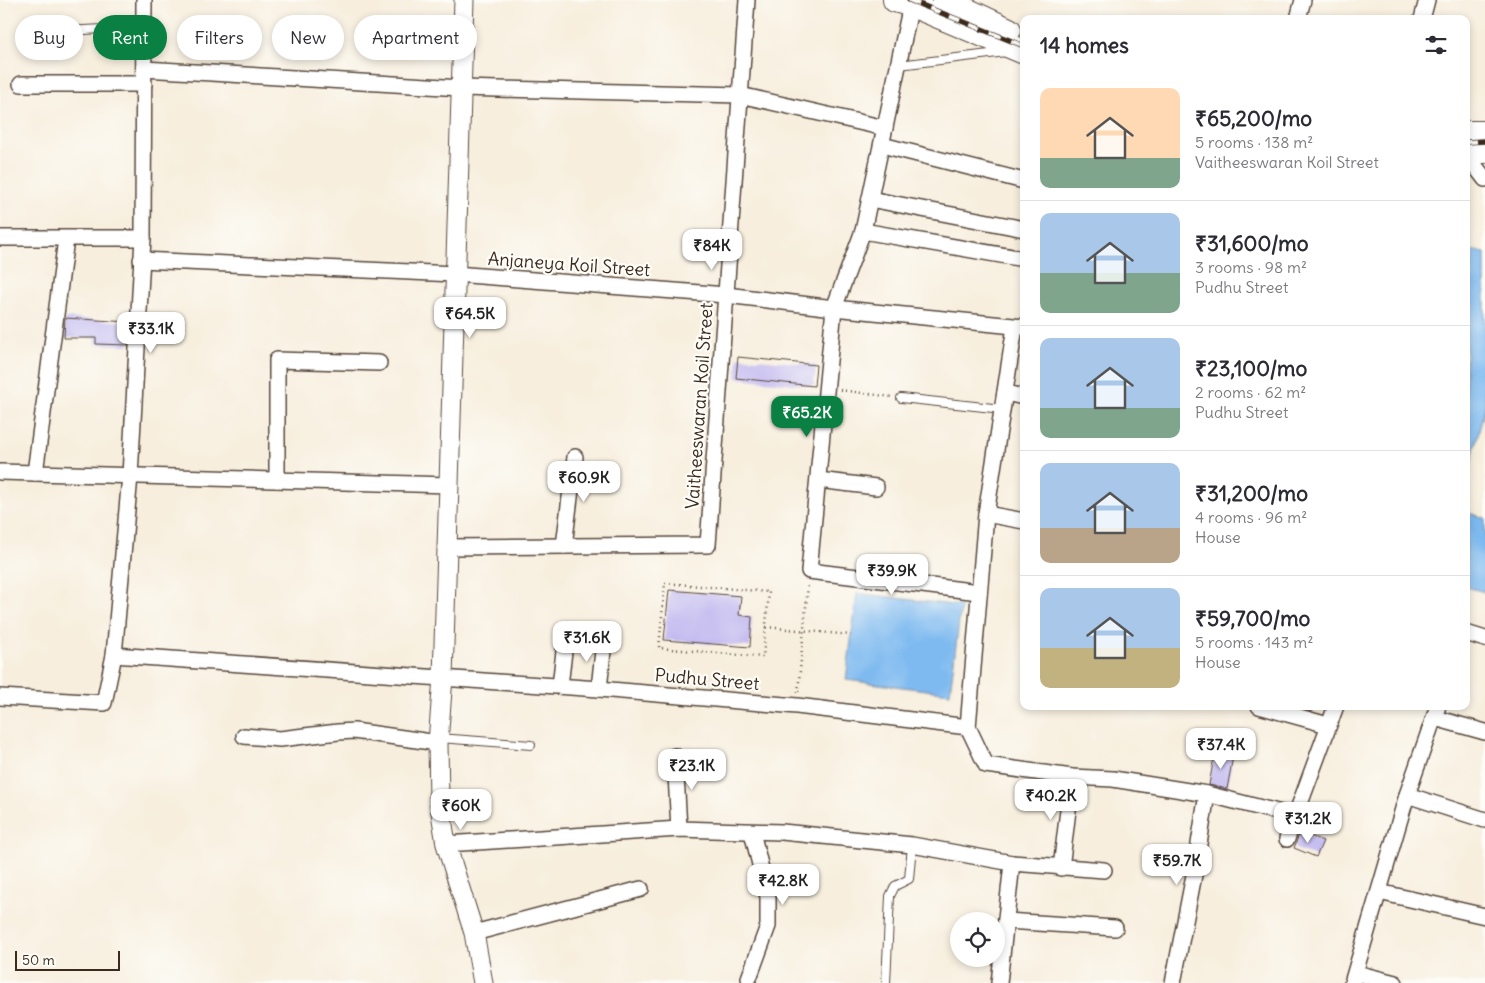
<!DOCTYPE html>
<html lang="en">
<head>
<meta charset="utf-8">
<style>
	body { margin:0; font-family:Delius,sans-serif; background:#f7f7f7; color:#2b2b33; height:100vh; display:flex; flex-direction:column; font-size:19px; white-space:nowrap }
	* { box-sizing:border-box; margin:0 }
	p { font-size:16px; color:#7c7c81 }
	.icon { flex:none; width:28px; height:28px; fill:none; stroke:currentColor; stroke-width:2; stroke-linecap:round; stroke-linejoin:round }
	.map { position:relative; flex:1; overflow:hidden }
	.details { position:absolute; left:1020px; top:15px; width:450px; height:695px; display:flex; flex-direction:column; background:#fff; border-radius:10px; box-shadow:0 2px 8px #0003 }
	.details>* { flex:none }
	.hud { position:absolute; left:15px; top:15px; width:475px; height:45px; display:flex; gap:10px }
	.fabs { position:absolute; left:950px; top:912px; display:grid; gap:10px }
	.fabs a { display:grid; place-items:center; width:55px; height:55px; border-radius:50%; background:#fff; box-shadow:0 2px 8px #0003; font-size:25px }
	.scale { position:absolute; left:15px; bottom:12px; width:105px; box-sizing:border-box; padding-left:5px; border:2px solid #3b2a1e; border-top:0; font-size:14px; line-height:18px; white-space:nowrap; color:#3b2a1e; -webkit-text-stroke:4px #fdfcf7; paint-order:stroke }
	.price { position:absolute; translate:-50% -42px; padding:0 11px; border-radius:10px; background:#fff; color:#222; font-size:16px; line-height:32px; filter:drop-shadow(0 1px 2px #0008) }
	.price::after { content:''; position:absolute; left:50%; top:30px; width:15px; height:11px; margin-left:-8px; background:inherit; clip-path:polygon(0 0,100% 0,50% 100%) }
	.price.current { background:#0b8043; color:#fff }
	ul { padding:0; list-style:none }
	li { display:flex; align-items:center; gap:15px; height:125px; padding:0 20px }
	li+li { border-top:1px solid #e1e1e2 }
	li span { display:grid; place-items:center; flex:none; width:140px; height:100px; border-radius:10px; color:#555 }
	li>.icon { margin-inline-start:auto }
	span .icon { width:60px; height:60px; fill:#fffc; stroke-width:1 }
	li b { font-size:21px }
	h2 { display:flex; justify-content:space-between; align-items:center; height:60px; padding:0 20px; font-size:21px }
	.pill { padding:0 18px; border-radius:22px; background:#fff; box-shadow:0 2px 8px #0003; font-size:18px; line-height:45px }
	.pill.current { background:#0b8043; color:#fff }
	.map>svg:first-child { display:block }
</style>
</head>
<body>
<div class="map">
<svg width="1485" height="983" viewBox="0 0 1485 983">
	<rect width="100%" height="100%" fill="#fdfcf7"/>
	<filter id="ink" filterUnits="userSpaceOnUse"><feTurbulence type="fractalNoise" baseFrequency=".02" numOctaves="2"/><feDisplacementMap in="SourceGraphic" scale="10" xChannelSelector="R" yChannelSelector="G"/><feConvolveMatrix kernelMatrix="1 2 1 2 8 2 1 2 1" color-interpolation-filters="sRGB"/></filter>
	<filter id="wash" filterUnits="userSpaceOnUse"><feTurbulence type="fractalNoise" baseFrequency=".0096" numOctaves="4" result="noise"/><feDisplacementMap in="SourceGraphic" scale="20" xChannelSelector="R" yChannelSelector="G"/><feGaussianBlur stdDeviation="1.12" result="paint"/><feColorMatrix in="noise" values="0 0 0 0 0 0 0 0 0 0 0 0 0 0 0 0 0 1.4 0 .05"/><feComposite in="paint" operator="in"/></filter>
	<g filter="url(#wash)">
		<rect width="100%" height="100%" fill="#f7eedd"/>
		<g fill="#7ebaf0" stroke="#5c7287">
			<polygon points="1466,249 1485,253 1485,408 1466,481"/>
			<polygon points="1466,512 1485,518 1485,592 1466,587"/>
			<polygon points="857,593 961,606 950,693 846,680"/>
		</g>
		<g id="blocks">
			<g fill="#c1b9f0">
				<polygon points="65,318 129,322 128,345 96,344 96,338 64,338"/>
				<polygon points="738,357 816,365 814,386 736,378"/>
				<polygon points="669,590 741,596 739,615 752,617 750,647 664,640"/>
				<polygon points="1215,752 1233,756 1227,789 1209,785"/>
				<polygon points="1300,832 1323,841 1316,857 1294,848"/>
			</g>
		</g>
	</g>
	<g filter="url(#ink)">
		<use href="#blocks" fill-opacity="0" stroke="#57473b" stroke-width="1"/>
		<g fill="none" stroke-linecap="round" stroke-linejoin="round">
			<g stroke="#57473b" stroke-width="10">
				<g id="service">
					<polyline points="44,32 144,27"/>
					<polyline points="899,65 1006,52"/>
					<polyline points="901,398 1002,409"/>
					<polyline points="439,738 531,745"/>
					<polyline points="886,983 890,896 895,886 909,879 912,845"/>
				</g>
			</g>
			<g stroke="#57473b" stroke-width="18">
				<g id="minor">
					<polyline points="912,0 863,231 834,308 809,571 979,592"/>
					<polyline points="1298,19 1303,0"/>
					<polyline points="1422,19 1427,0"/>
					<polyline points="144,69 461,88 740,95 885,128"/>
					<polyline points="21,84 144,84"/>
					<polyline points="882,145 1024,181"/>
					<polyline points="1466,154 1485,179"/>
					<polyline points="870,199 1024,229"/>
					<polyline points="863,231 1024,259"/>
					<polyline points="0,238 143,238"/>
					<polyline points="141,260 455,274 726,295 834,308 1024,327"/>
					<polyline points="1015,327 986,514 968,727 986,765 1072,777 1113,779 1207,794 1289,815 1295,815"/>
					<polyline points="1005,393 1024,397"/>
					<polyline points="0,472 449,485"/>
					<polyline points="35,473 66,239"/>
					<polyline points="277,480 277,360 379,363"/>
					<polyline points="818,480 876,487"/>
					<polyline points="986,514 1024,521"/>
					<polyline points="564,546 575,457"/>
					<polyline points="447,547 708,545 747,0"/>
					<polyline points="1466,633 1485,639"/>
					<polyline points="114,655 599,689 797,706 968,727"/>
					<polyline points="560,686 566,634"/>
					<polyline points="599,689 604,641"/>
					<polyline points="0,697 104,703 114,655 130,476 143,238 144,0"/>
					<polyline points="1259,706 1328,725"/>
					<polyline points="1435,718 1485,732"/>
					<polyline points="244,736 280,739 338,732 354,731 438,743"/>
					<polyline points="675,756 679,829"/>
					<polyline points="1407,795 1485,820"/>
					<polyline points="1287,839 1336,706"/>
					<polyline points="446,844 679,829 782,832 912,845 1012,863 1104,870"/>
					<polyline points="1061,868 1072,777"/>
					<polyline points="1379,892 1485,916"/>
					<polyline points="1006,921 1115,928"/>
					<polyline points="474,933 641,889"/>
					<polyline points="1356,973 1395,983"/>
					<polyline points="749,978 768,926 768,897 752,832"/>
					<polyline points="999,983 1012,863"/>
					<polyline points="1173,983 1194,875 1207,794"/>
					<polyline points="1352,983 1407,795 1438,706"/>
				</g>
			</g>
			<g stroke="#57473b" stroke-width="21">
				<polyline id="tertiary" points="464,0 443,677 438,743 439,800 446,844 474,933 483,983"/>
			</g>
			<g stroke="#57473b" stroke-width="26">
				<g id="primary">
					<polyline points="895,0 912,5 1024,52"/>
					<polyline points="945,0 1009,30"/>
					<polyline points="1466,133 1485,133"/>
					<polyline points="1466,151 1485,151"/>
				</g>
			</g>
			<g stroke="#57473b" stroke-width="2.5" stroke-dasharray="1 4" stroke-linecap="butt">
				<polyline points="840,390 892,397"/>
				<polygon points="665,583 769,592 763,657 659,648"/>
				<polyline points="766,627 851,635"/>
				<polyline points="798,692 808,585"/>
			</g>
			<use href="#service" stroke="#fff" stroke-width="8"/>
			<use href="#minor" stroke="#fff" stroke-width="15"/>
			<use href="#tertiary" stroke="#fff" stroke-width="19"/>
			<use href="#primary" stroke="#fff" stroke-width="24"/>
			<g stroke="#3b2a1e" stroke-width="5.5">
				<g id="rail">
					<polyline points="909,0 1024,46"/>
					<polyline points="1466,142 1485,141"/>
				</g>
			</g>
			<use href="#rail" stroke="#fdfcf7" stroke-width="4" stroke-dasharray="11" stroke-linecap="butt"/>
		</g>
	</g>
	<g text-anchor="middle" dominant-baseline="central" stroke-width="4.5" stroke-linejoin="round" paint-order="stroke">
		<g font-size="18" fill="#3b2a1e" stroke="#fdfcf7">
			<text transform="translate(569 264) rotate(4)">Anjaneya Koil Street</text>
			<text transform="translate(699 406) rotate(-86)">Vaitheeswaran Koil Street</text>
			<text transform="translate(707 679) rotate(5)">Pudhu Street</text>
		</g>
	</g>
</svg>
<div class="fabs">
<a><svg class="icon" aria-label="locate" viewBox="0 0 24 24"><circle cx="12" cy="12" r="6"/><path d="M12 2v4M12 18v4M2 12h4M18 12h4"/></svg></a>
</div>
<div class="scale">50 m</div>
<b class="price" style="left:712px;top:271px">₹84K</b>
<b class="price" style="left:470px;top:339px">₹64.5K</b>
<b class="price" style="left:151px;top:354px">₹33.1K</b>
<b class="price current" style="left:807px;top:438px">₹65.2K</b>
<b class="price" style="left:584px;top:503px">₹60.9K</b>
<b class="price" style="left:892px;top:596px">₹39.9K</b>
<b class="price" style="left:587px;top:663px">₹31.6K</b>
<b class="price" style="left:1221px;top:770px">₹37.4K</b>
<b class="price" style="left:692px;top:791px">₹23.1K</b>
<b class="price" style="left:1051px;top:821px">₹40.2K</b>
<b class="price" style="left:461px;top:831px">₹60K</b>
<b class="price" style="left:1308px;top:844px">₹31.2K</b>
<b class="price" style="left:1177px;top:886px">₹59.7K</b>
<b class="price" style="left:783px;top:906px">₹42.8K</b>
<div class="hud">
<a class="pill">Buy</a>
<a class="pill current">Rent</a>
<a class="pill">Filters</a>
<a class="pill">New</a>
<a class="pill">Apartment</a>
</div>
<section class="details">
<h2>14 homes<svg class="icon" aria-label="filters" viewBox="0 0 24 24"><path d="M4 7h16M4 17h16"/><circle cx="9" cy="7" r="2"/><circle cx="15" cy="17" r="2"/></svg></h2>
<ul>
<li><span style="background:linear-gradient(#ffd9b3 70%,#7fa58c 0)"><svg class="icon" aria-label="home" viewBox="0 0 24 24"><path d="M3 11l9-7 9 7M6 9v11h12V9"/></svg></span><div><b>₹65,200/mo</b><p>5 rooms · 138 m²</p><p>Vaitheeswaran Koil Street</p></div></li>
<li><span style="background:linear-gradient(#a9c7e8 60%,#7fa58c 0)"><svg class="icon" aria-label="home" viewBox="0 0 24 24"><path d="M3 11l9-7 9 7M6 9v11h12V9"/></svg></span><div><b>₹31,600/mo</b><p>3 rooms · 98 m²</p><p>Pudhu Street</p></div></li>
<li><span style="background:linear-gradient(#a9c7e8 70%,#7fa58c 0)"><svg class="icon" aria-label="home" viewBox="0 0 24 24"><path d="M3 11l9-7 9 7M6 9v11h12V9"/></svg></span><div><b>₹23,100/mo</b><p>2 rooms · 62 m²</p><p>Pudhu Street</p></div></li>
<li><span style="background:linear-gradient(#a9c7e8 65%,#b9a48a 0)"><svg class="icon" aria-label="home" viewBox="0 0 24 24"><path d="M3 11l9-7 9 7M6 9v11h12V9"/></svg></span><div><b>₹31,200/mo</b><p>4 rooms · 96 m²</p><p>House</p></div></li>
<li><span style="background:linear-gradient(#a9c7e8 60%,#c2b280 0)"><svg class="icon" aria-label="home" viewBox="0 0 24 24"><path d="M3 11l9-7 9 7M6 9v11h12V9"/></svg></span><div><b>₹59,700/mo</b><p>5 rooms · 143 m²</p><p>House</p></div></li>
</ul>
</section>
</div>
</body>
</html>
